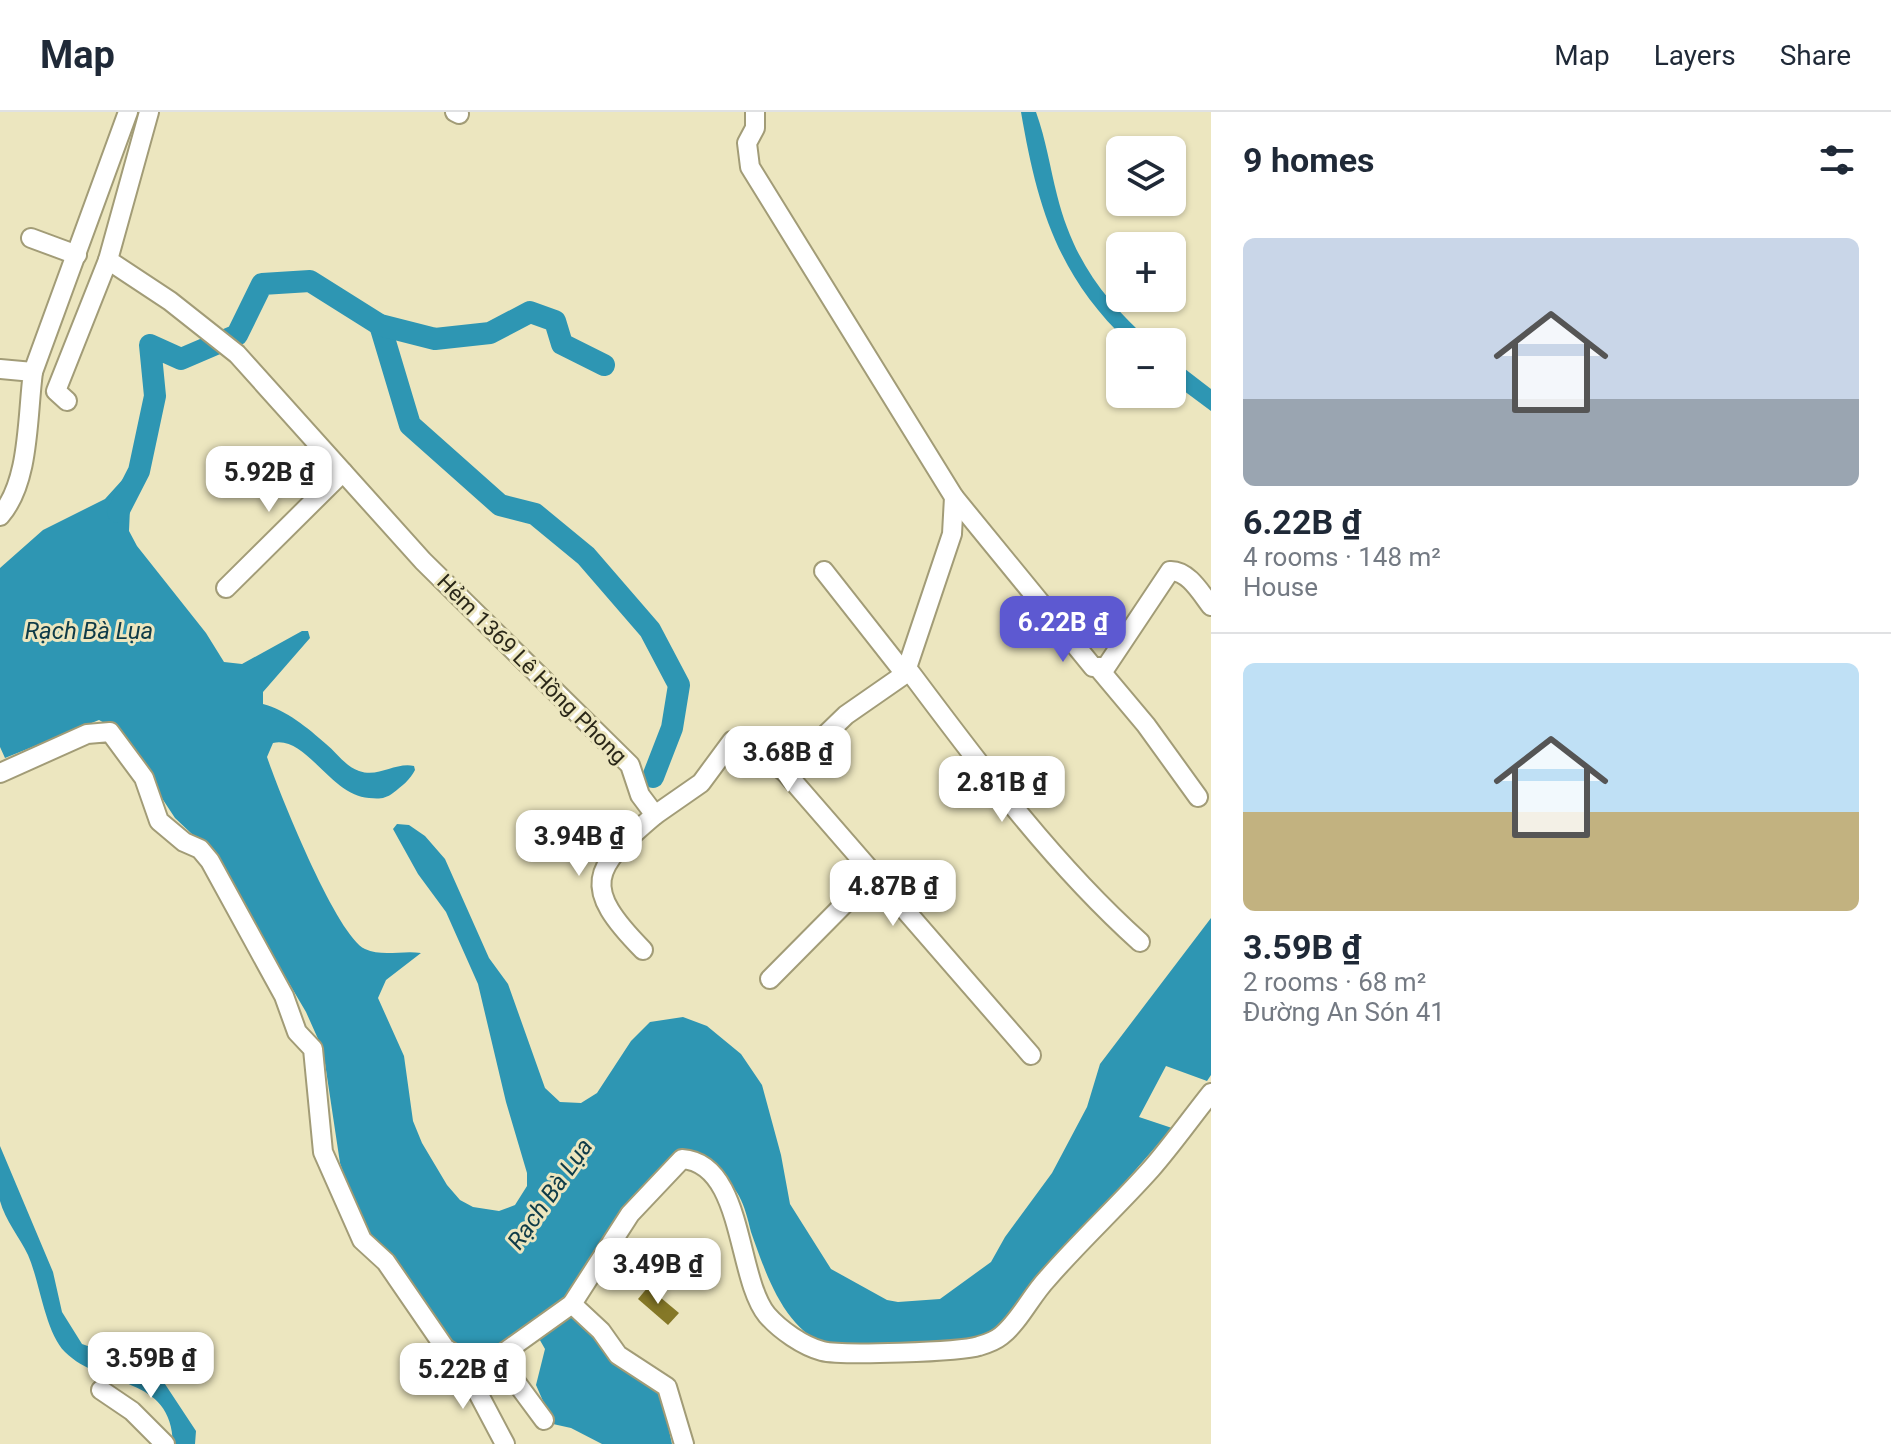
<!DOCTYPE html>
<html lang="en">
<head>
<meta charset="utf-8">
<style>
	body { margin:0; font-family:Roboto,sans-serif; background:#f2f2f3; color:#1f2937; height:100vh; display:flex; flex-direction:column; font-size:30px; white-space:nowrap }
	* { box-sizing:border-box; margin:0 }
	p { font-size:26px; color:#747a83 }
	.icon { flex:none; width:44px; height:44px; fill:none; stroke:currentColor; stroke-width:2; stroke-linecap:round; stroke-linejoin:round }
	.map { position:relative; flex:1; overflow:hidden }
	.sheet { display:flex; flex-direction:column; background:#fff; width:680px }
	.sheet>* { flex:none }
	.buttons { position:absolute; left:1106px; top:24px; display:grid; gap:16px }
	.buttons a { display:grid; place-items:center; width:80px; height:80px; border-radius:12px; background:#fff; box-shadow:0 2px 6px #0004; font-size:40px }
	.price { position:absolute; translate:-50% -68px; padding:0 18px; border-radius:16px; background:#fff; color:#222; font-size:26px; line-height:52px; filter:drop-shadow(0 2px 4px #0008) }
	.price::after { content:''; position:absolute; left:50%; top:48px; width:24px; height:18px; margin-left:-12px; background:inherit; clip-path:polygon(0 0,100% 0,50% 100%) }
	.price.selected { background:#5d59d1; color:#fff }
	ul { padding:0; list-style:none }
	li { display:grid; align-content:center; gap:16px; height:424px; padding:0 32px }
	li+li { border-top:2px solid #e0e1e3 }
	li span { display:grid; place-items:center; height:248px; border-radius:12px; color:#555 }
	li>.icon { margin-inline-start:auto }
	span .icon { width:144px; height:144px; fill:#fffc; stroke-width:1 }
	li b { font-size:34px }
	h2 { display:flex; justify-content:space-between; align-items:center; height:96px; padding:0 32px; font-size:34px }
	header { display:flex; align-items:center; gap:48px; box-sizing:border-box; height:112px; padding:0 40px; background:#fff; border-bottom:2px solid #e0e1e3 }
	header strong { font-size:38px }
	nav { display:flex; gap:44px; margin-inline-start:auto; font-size:28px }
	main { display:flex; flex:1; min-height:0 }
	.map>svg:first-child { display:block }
</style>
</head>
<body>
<header>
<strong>Map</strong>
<nav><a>Map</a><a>Layers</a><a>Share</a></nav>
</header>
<main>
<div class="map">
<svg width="1211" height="1332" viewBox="0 0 1211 1332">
	<rect width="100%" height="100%" fill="#ece6bf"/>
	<g fill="#2e96b3">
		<path d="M 1021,0 L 1036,0 C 1046,28 1050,55 1057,83 C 1073,147 1103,187 1151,230 L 1128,230 C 1057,163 1037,93 1021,0 Z"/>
		<polygon points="1172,247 1211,277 1211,299 1172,270"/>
		<path d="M 124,366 L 129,367 L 131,374 L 129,419 L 137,434 L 206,521 L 224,550 L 242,552 L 302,519 L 308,519 L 310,526 L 263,580 L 263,592 C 286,598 308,616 326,632 C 337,641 345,654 359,659 C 379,666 395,650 414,654 L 415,658 C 410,668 402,674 393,681 C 385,687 379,687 369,686 C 331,684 306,623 273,631 L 267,645 C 279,680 336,823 365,837 C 382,845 403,838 421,841 L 386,868 L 378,886 L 404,944 L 413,1009 L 422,1031 L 447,1073 L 460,1088 L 473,1095 L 499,1099 L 515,1093 L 527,1074 L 527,1061 L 506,990 L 478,872 L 446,800 L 418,762 L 393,717 L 397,712 L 409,713 L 425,724 L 445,747 L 489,846 L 508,872 L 545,976 L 560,990 L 581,991 L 597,981 L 631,929 L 650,910 L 683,905 L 707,914 L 741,942 L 762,973 L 781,1043 L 790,1092 L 831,1157 L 887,1188 L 898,1190 L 940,1187 L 991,1150 L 1005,1125 L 1052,1061 L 1087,995 L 1100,952 L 1211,806 L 1211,963 L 1207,969 L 1166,954 L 1139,1005 L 1172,1016 L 995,1219 L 973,1228 L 834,1236 C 785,1221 767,1165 751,1120 C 748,1108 745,1095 739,1084 C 730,1067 708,1055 692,1044 L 560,1190 L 619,1251 L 653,1274 L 662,1285 L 672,1332 L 602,1332 L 571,1316 L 553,1312 L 536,1273 L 545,1237 L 533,1216 L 500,1239 L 459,1243 L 365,1125 L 340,1051 L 323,938 L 306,900 L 213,742 L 175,706 L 117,618 L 99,608 L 5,646 L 0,635 L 0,456 L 43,418 L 105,387 Z"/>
		<path d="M 0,1034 L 53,1160 L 62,1200 L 82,1232 L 136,1251 L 161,1266 L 196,1319 L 195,1332 L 173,1332 C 172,1262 102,1277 65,1240 C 45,1220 40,1170 28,1143 C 20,1126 5,1108 0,1089 C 0,1073 0,1051 0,1034 Z"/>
	</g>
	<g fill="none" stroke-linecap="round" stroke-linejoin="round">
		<g stroke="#2e96b3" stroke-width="22">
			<polyline points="380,213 410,313 500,393 535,402 586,444 650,518 679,573 672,616 653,665"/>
			<polyline points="118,400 139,359 155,284 150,233 181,247 237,223 262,172 310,169 380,213 435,227 490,221 530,200 555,209 562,232 604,253"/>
		</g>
	</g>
	<polygon fill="#857827" points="648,1175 679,1201 668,1213 638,1187"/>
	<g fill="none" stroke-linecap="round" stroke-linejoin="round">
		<g stroke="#a29c77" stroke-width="22">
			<g id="minor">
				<polyline points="149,0 108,148 170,189 237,242 423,449 630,653 640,683 655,703 701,671 732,629 747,630 786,661 846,603 905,562 952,422 954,385 750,55 747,31 755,16 755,0"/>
				<polyline points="455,0 459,2"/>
				<polyline points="31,126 77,143"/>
				<path d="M 0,257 L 33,260 C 27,305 30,370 0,404"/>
				<polyline points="33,260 128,0"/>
				<polyline points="67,289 56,279 108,148"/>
				<path d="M 954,385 L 1093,555 L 1106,555 L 1170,459 C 1188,458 1201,481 1211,494"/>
				<polyline points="824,459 905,562"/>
				<polyline points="226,476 343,360"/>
				<path d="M 907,556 C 979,652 1051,750 1140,830"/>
				<polyline points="1099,557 1146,613 1198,685"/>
				<path d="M 0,661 L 87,622 L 110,620 L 144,666 L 159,709 L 184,730 L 200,737 L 210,749 L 284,884 L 297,920 L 313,937 L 323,1040 L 362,1128 L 386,1150 L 445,1236 L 459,1245 L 479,1247 L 502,1242 L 572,1192 L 630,1102 L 682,1047 C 744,1051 736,1165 767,1203 C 780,1218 803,1234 822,1239 C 841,1244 960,1240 979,1234 C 986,1232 996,1228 1001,1224 C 1019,1210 1031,1184 1047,1167 C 1080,1129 1117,1095 1151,1057 C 1172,1033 1191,1006 1211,981"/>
				<polyline points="786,661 1031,943"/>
				<path d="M 643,838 C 581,775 591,757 655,703"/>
				<polyline points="770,867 874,762"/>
				<polyline points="572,1192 601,1219 618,1243 667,1275 684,1332"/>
				<polyline points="496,1243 544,1308"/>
				<polyline points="459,1245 505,1332"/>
				<polyline points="101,1278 132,1299 165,1332"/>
			</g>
		</g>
		<use href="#minor" stroke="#fff" stroke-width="18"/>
	</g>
	<g text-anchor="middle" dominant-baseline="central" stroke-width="6" stroke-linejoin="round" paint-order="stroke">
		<g font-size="22" fill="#2b2819" stroke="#ece6bf">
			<text transform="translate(532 557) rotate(45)">Hẻm 1369 Lê Hồng Phong</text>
		</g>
		<g font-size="24" font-style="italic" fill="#0e3b48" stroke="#ece6bf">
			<text x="89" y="519">Rạch Bà Lụa</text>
			<text transform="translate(550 1082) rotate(-55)">Rạch Bà Lụa</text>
		</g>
	</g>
</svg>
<div class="buttons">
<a><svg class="icon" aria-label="layers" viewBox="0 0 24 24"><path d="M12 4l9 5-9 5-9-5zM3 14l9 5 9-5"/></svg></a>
<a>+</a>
<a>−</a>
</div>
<b class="price" style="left:269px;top:402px">5.92B ₫</b>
<b class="price selected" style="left:1063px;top:552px">6.22B ₫</b>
<b class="price" style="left:788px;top:682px">3.68B ₫</b>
<b class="price" style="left:1002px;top:712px">2.81B ₫</b>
<b class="price" style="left:579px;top:766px">3.94B ₫</b>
<b class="price" style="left:893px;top:816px">4.87B ₫</b>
<b class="price" style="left:658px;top:1194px">3.49B ₫</b>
<b class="price" style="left:151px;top:1288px">3.59B ₫</b>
<b class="price" style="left:463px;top:1299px">5.22B ₫</b>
</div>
<section class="sheet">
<h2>9 homes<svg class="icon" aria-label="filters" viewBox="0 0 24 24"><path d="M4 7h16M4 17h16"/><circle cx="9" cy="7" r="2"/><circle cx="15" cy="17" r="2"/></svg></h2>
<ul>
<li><span style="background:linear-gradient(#c9d6e8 65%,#9aa5b1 0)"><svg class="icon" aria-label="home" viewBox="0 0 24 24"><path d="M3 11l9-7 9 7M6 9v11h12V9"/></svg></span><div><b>6.22B ₫</b><p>4 rooms · 148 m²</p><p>House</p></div></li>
<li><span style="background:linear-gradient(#bfe0f5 60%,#c2b280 0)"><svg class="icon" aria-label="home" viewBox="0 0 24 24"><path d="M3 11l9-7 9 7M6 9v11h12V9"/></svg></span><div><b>3.59B ₫</b><p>2 rooms · 68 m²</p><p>Đường An Són 41</p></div></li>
</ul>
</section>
</main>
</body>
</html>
